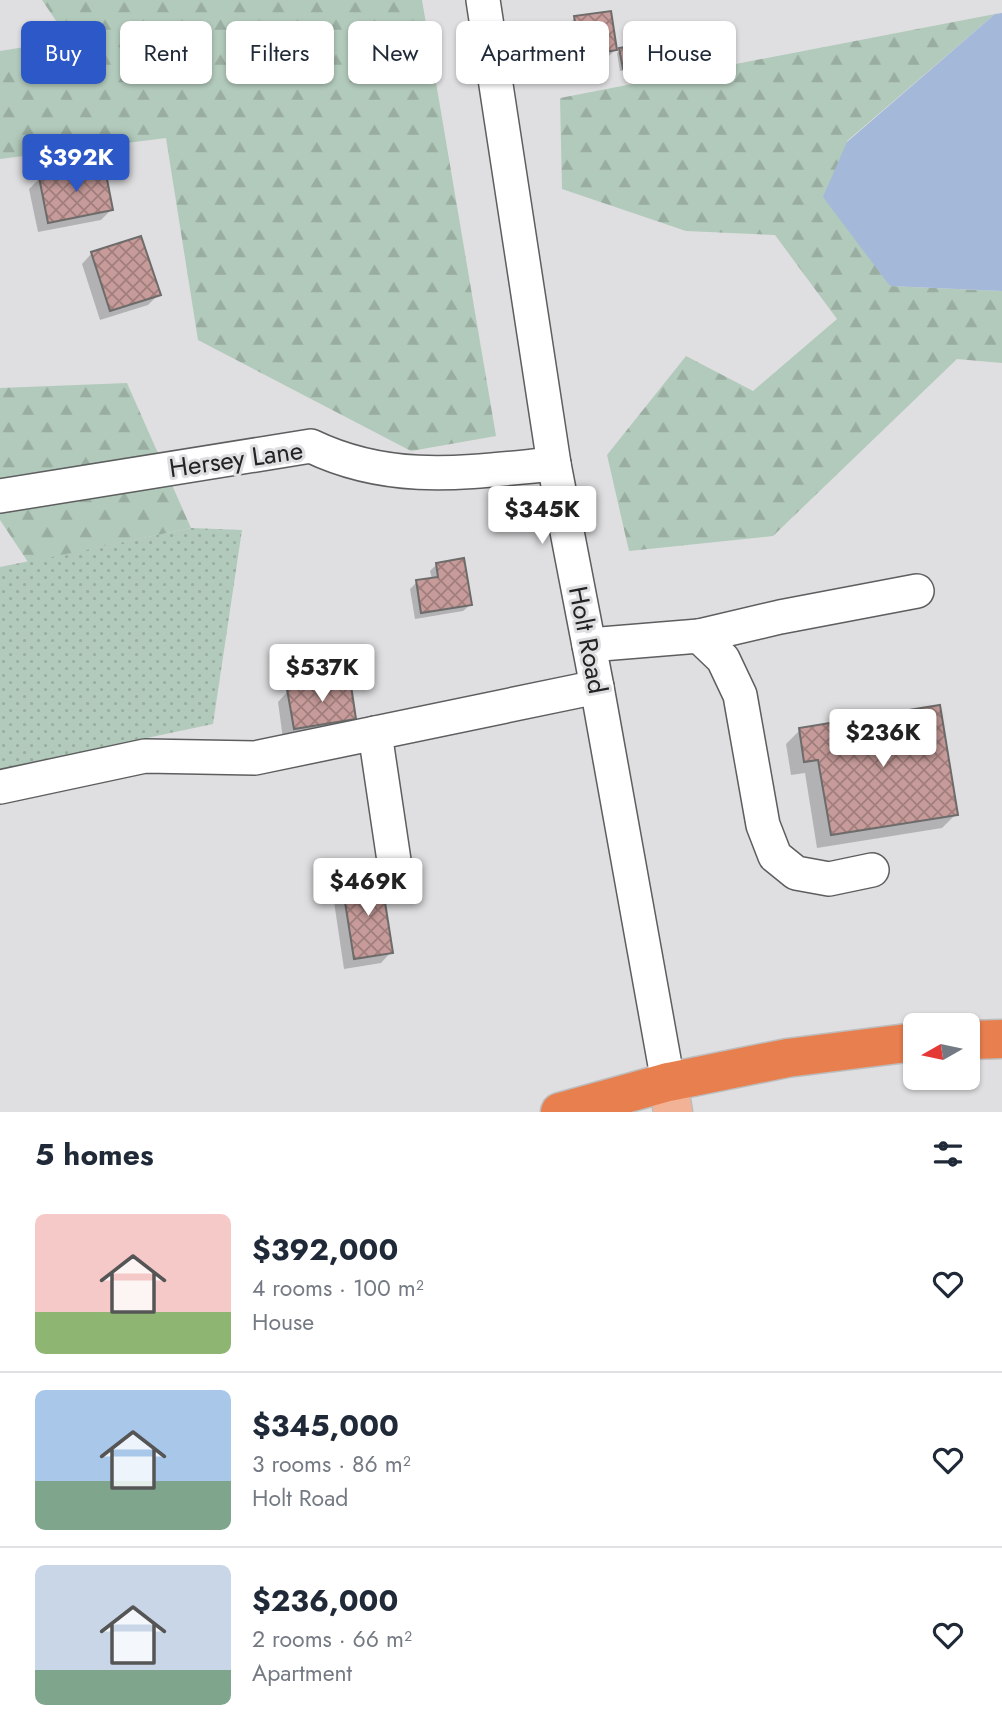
<!DOCTYPE html>
<html lang="en">
<head>
<meta charset="utf-8">
<style>
	body { margin:0; font-family:Jost,sans-serif; background:#f6f6f7; color:#1f2937; height:100vh; display:flex; flex-direction:column; font-size:26px; white-space:nowrap }
	* { box-sizing:border-box; margin:0 }
	p { font-size:23px; color:#747a83 }
	.icon { flex:none; width:38px; height:38px; fill:none; stroke:currentColor; stroke-width:2; stroke-linecap:round; stroke-linejoin:round }
	.map { position:relative; height:1112px; overflow:hidden }
	.details { display:flex; flex-direction:column; background:#fff; flex:1 }
	.details>* { flex:none }
	.guide { position:absolute; left:21px; top:21px; width:961px; height:63px; display:flex; gap:14px }
	.needle { width:46px; rotate:261deg }
	.buttons { position:absolute; left:903px; top:1013px; display:grid; gap:14px }
	.buttons a { display:grid; place-items:center; width:77px; height:77px; border-radius:10px; background:#fff; box-shadow:0 2px 5px #0004; font-size:35px }
	.price { position:absolute; translate:-50% -60px; padding:0 16px; border-radius:7px; background:#fff; color:#222; font-size:23px; line-height:46px; filter:drop-shadow(0 2px 4px #0008) }
	.price::after { content:''; position:absolute; left:50%; top:42px; width:21px; height:16px; margin-left:-10px; background:inherit; clip-path:polygon(0 0,100% 0,50% 100%) }
	.price.on { background:#2d58c8; color:#fff }
	ul { padding:0; list-style:none }
	li { display:flex; align-items:center; gap:21px; height:175px; padding:0 35px }
	li+li { border-top:2px solid #e0e1e3 }
	li span { display:grid; place-items:center; flex:none; width:196px; height:140px; border-radius:10px; color:#555 }
	li>.icon { margin-inline-start:auto }
	span .icon { width:84px; height:84px; fill:#fffc; stroke-width:1 }
	li b { font-size:30px }
	h2 { display:flex; justify-content:space-between; align-items:center; height:84px; padding:0 35px; font-size:30px }
	.pill { padding:0 24px; border-radius:10px; background:#fff; box-shadow:0 2px 5px #0004; font-size:24px; line-height:63px }
	.pill.on { background:#2d58c8; color:#fff }
	.map>svg:first-child { display:block }
</style>
</head>
<body>
<div class="map">
<svg width="1002" height="1112" viewBox="0 0 1002 1112">
	<defs>
		<pattern id="grass-dots" width="8" height="8" patternUnits="userSpaceOnUse" patternTransform="scale(1.75)"><rect width="8" height="8" fill="#b2cabb"/><path d="M2 2h.1M6 6h.1" fill="none" stroke="#99ada0" stroke-width="1.8" stroke-linecap="round"/></pattern>
		<pattern id="forest-firs" width="22" height="20" patternUnits="userSpaceOnUse" patternTransform="scale(1.75)"><rect width="22" height="20" fill="#b2cabb"/><path d="M5 1l3.5 6h-7zM16 11l3.5 6h-7z" fill="#99ada0"/></pattern>
		<pattern id="building-cross-hatch" width="8" height="8" patternUnits="userSpaceOnUse" patternTransform="scale(1.75)"><rect width="8" height="8" fill="#c69b99"/><path d="M0 0l8 8M0 8l8-8" fill="none" stroke="#a07e7c"/></pattern>
	</defs>
	<rect width="100%" height="100%" fill="#dfdfe1"/>
	<polygon fill="url(#grass-dots)" points="191,528 242,530 213,724 0,769 0,567"/>
	<g fill="url(#forest-firs)">
		<polygon points="42,0 422,0 496,436 411,451 198,340 166,138 0,159 0,51 69,40"/>
		<polygon points="995,14 847,141 890,286 1002,291 1002,363 957,359 773,536 629,551 607,455 686,356 753,391 837,319 775,235 686,231 562,189 560,98"/>
		<polygon points="127,383 191,528 28,562 0,520 0,388"/>
	</g>
	<polygon fill="#a4b8d9" points="1002,13 1002,291 890,286 823,197 847,142 995,14"/>
	<g fill="#0003">
		<polygon points="575,18 615,50 608,57 574,62 568,25"/>
		<polygon points="620,50 645,65 642,68 620,71 617,53"/>
		<polygon points="39,179 111,210 101,220 38,232 29,189"/>
		<polygon points="92,253 159,294 148,305 100,320 82,264"/>
		<polygon points="437,564 470,605 463,611 415,619 410,589 417,582 432,579 430,571"/>
		<polygon points="288,691 354,719 344,729 283,739 278,702"/>
		<polygon points="800,730 956,814 942,828 817,848 805,773 791,775 786,744"/>
		<polygon points="343,885 391,952 381,963 344,969 333,895"/>
	</g>
	<g fill="url(#building-cross-hatch)" stroke="#6d6c6b" stroke-width="2">
		<polygon points="611,11 617,50 581,56 574,16"/>
		<polygon points="643,44 647,66 623,69 619,48"/>
		<polygon points="104,164 113,210 48,223 39,177"/>
		<polygon points="141,236 161,295 110,311 91,252"/>
		<polygon points="464,558 472,605 421,613 416,580 438,577 436,563"/>
		<polygon points="350,679 356,719 294,729 287,689"/>
		<polygon points="940,705 958,815 831,835 818,760 804,762 799,728"/>
		<polygon points="381,877 393,953 354,959 342,883"/>
	</g>
	<g fill="none" stroke-linecap="round" stroke-linejoin="round">
		<g stroke="#5d5e5f" stroke-width="36">
			<g id="minor">
				<polyline points="483,0 554,464 597,687 668,1082"/>
				<path d="M 0,496 L 311,446 C 392,485 468,472 554,464"/>
				<polyline points="699,636 780,617 917,591"/>
				<polyline points="589,645 699,636 723,659 740,695 763,825 775,856 796,873 829,879 872,870"/>
				<polyline points="375,733 396,874"/>
				<polyline points="0,787 145,756 255,758 597,687"/>
			</g>
		</g>
		<g stroke="#bdbdbd" stroke-width="41">
			<polyline id="major" points="668,1082 673,1112"/>
		</g>
		<g stroke="#bdbdbd" stroke-width="41">
			<g id="highway">
				<polyline points="968,1040 1002,1039"/>
				<polyline points="560,1112 668,1082 787,1058 915,1042"/>
			</g>
		</g>
		<use href="#minor" stroke="#fff" stroke-width="33"/>
		<use href="#major" stroke="#f1b295" stroke-width="38"/>
		<use href="#highway" stroke="#e87f4f" stroke-width="38"/>
	</g>
	<g text-anchor="middle" dominant-baseline="central" stroke-width="6" stroke-linejoin="round" paint-order="stroke">
		<g font-size="26" fill="#232323" stroke="#dfdfe1">
			<text transform="translate(236 459) rotate(-8)">Hersey Lane</text>
			<text transform="translate(588 640) rotate(79)">Holt Road</text>
		</g>
	</g>
</svg>
<div class="buttons">
<a><svg class="needle" viewBox="-14 -14 28 28"><path d="M0-13l5 13h-10z" fill="#e53935"/><path d="M0 13l5-13h-10z" fill="#747a83"/></svg></a>
</div>
<b class="price on" style="left:76px;top:194px">$392K</b>
<b class="price" style="left:542px;top:546px">$345K</b>
<b class="price" style="left:322px;top:704px">$537K</b>
<b class="price" style="left:883px;top:769px">$236K</b>
<b class="price" style="left:368px;top:918px">$469K</b>
<div class="guide">
<a class="pill on">Buy</a>
<a class="pill">Rent</a>
<a class="pill">Filters</a>
<a class="pill">New</a>
<a class="pill">Apartment</a>
<a class="pill">House</a>
</div>
</div>
<section class="details">
<h2>5 homes<svg class="icon" aria-label="filters" viewBox="0 0 24 24"><path d="M4 7h16M4 17h16"/><circle cx="9" cy="7" r="2"/><circle cx="15" cy="17" r="2"/></svg></h2>
<ul>
<li><span style="background:linear-gradient(#f6c9c9 70%,#8fb573 0)"><svg class="icon" aria-label="home" viewBox="0 0 24 24"><path d="M3 11l9-7 9 7M6 9v11h12V9"/></svg></span><div><b>$392,000</b><p>4 rooms · 100 m²</p><p>House</p></div><svg class="icon" aria-label="heart" viewBox="0 0 24 24"><path d="M12 20l-8-8c-3-5 5-10 8-4 3-6 11-1 8 4z"/></svg></li>
<li><span style="background:linear-gradient(#a9c7e8 65%,#7fa58c 0)"><svg class="icon" aria-label="home" viewBox="0 0 24 24"><path d="M3 11l9-7 9 7M6 9v11h12V9"/></svg></span><div><b>$345,000</b><p>3 rooms · 86 m²</p><p>Holt Road</p></div><svg class="icon" aria-label="heart" viewBox="0 0 24 24"><path d="M12 20l-8-8c-3-5 5-10 8-4 3-6 11-1 8 4z"/></svg></li>
<li><span style="background:linear-gradient(#c9d6e8 75%,#7fa58c 0)"><svg class="icon" aria-label="home" viewBox="0 0 24 24"><path d="M3 11l9-7 9 7M6 9v11h12V9"/></svg></span><div><b>$236,000</b><p>2 rooms · 66 m²</p><p>Apartment</p></div><svg class="icon" aria-label="heart" viewBox="0 0 24 24"><path d="M12 20l-8-8c-3-5 5-10 8-4 3-6 11-1 8 4z"/></svg></li>
</ul>
</section>
</body>
</html>
